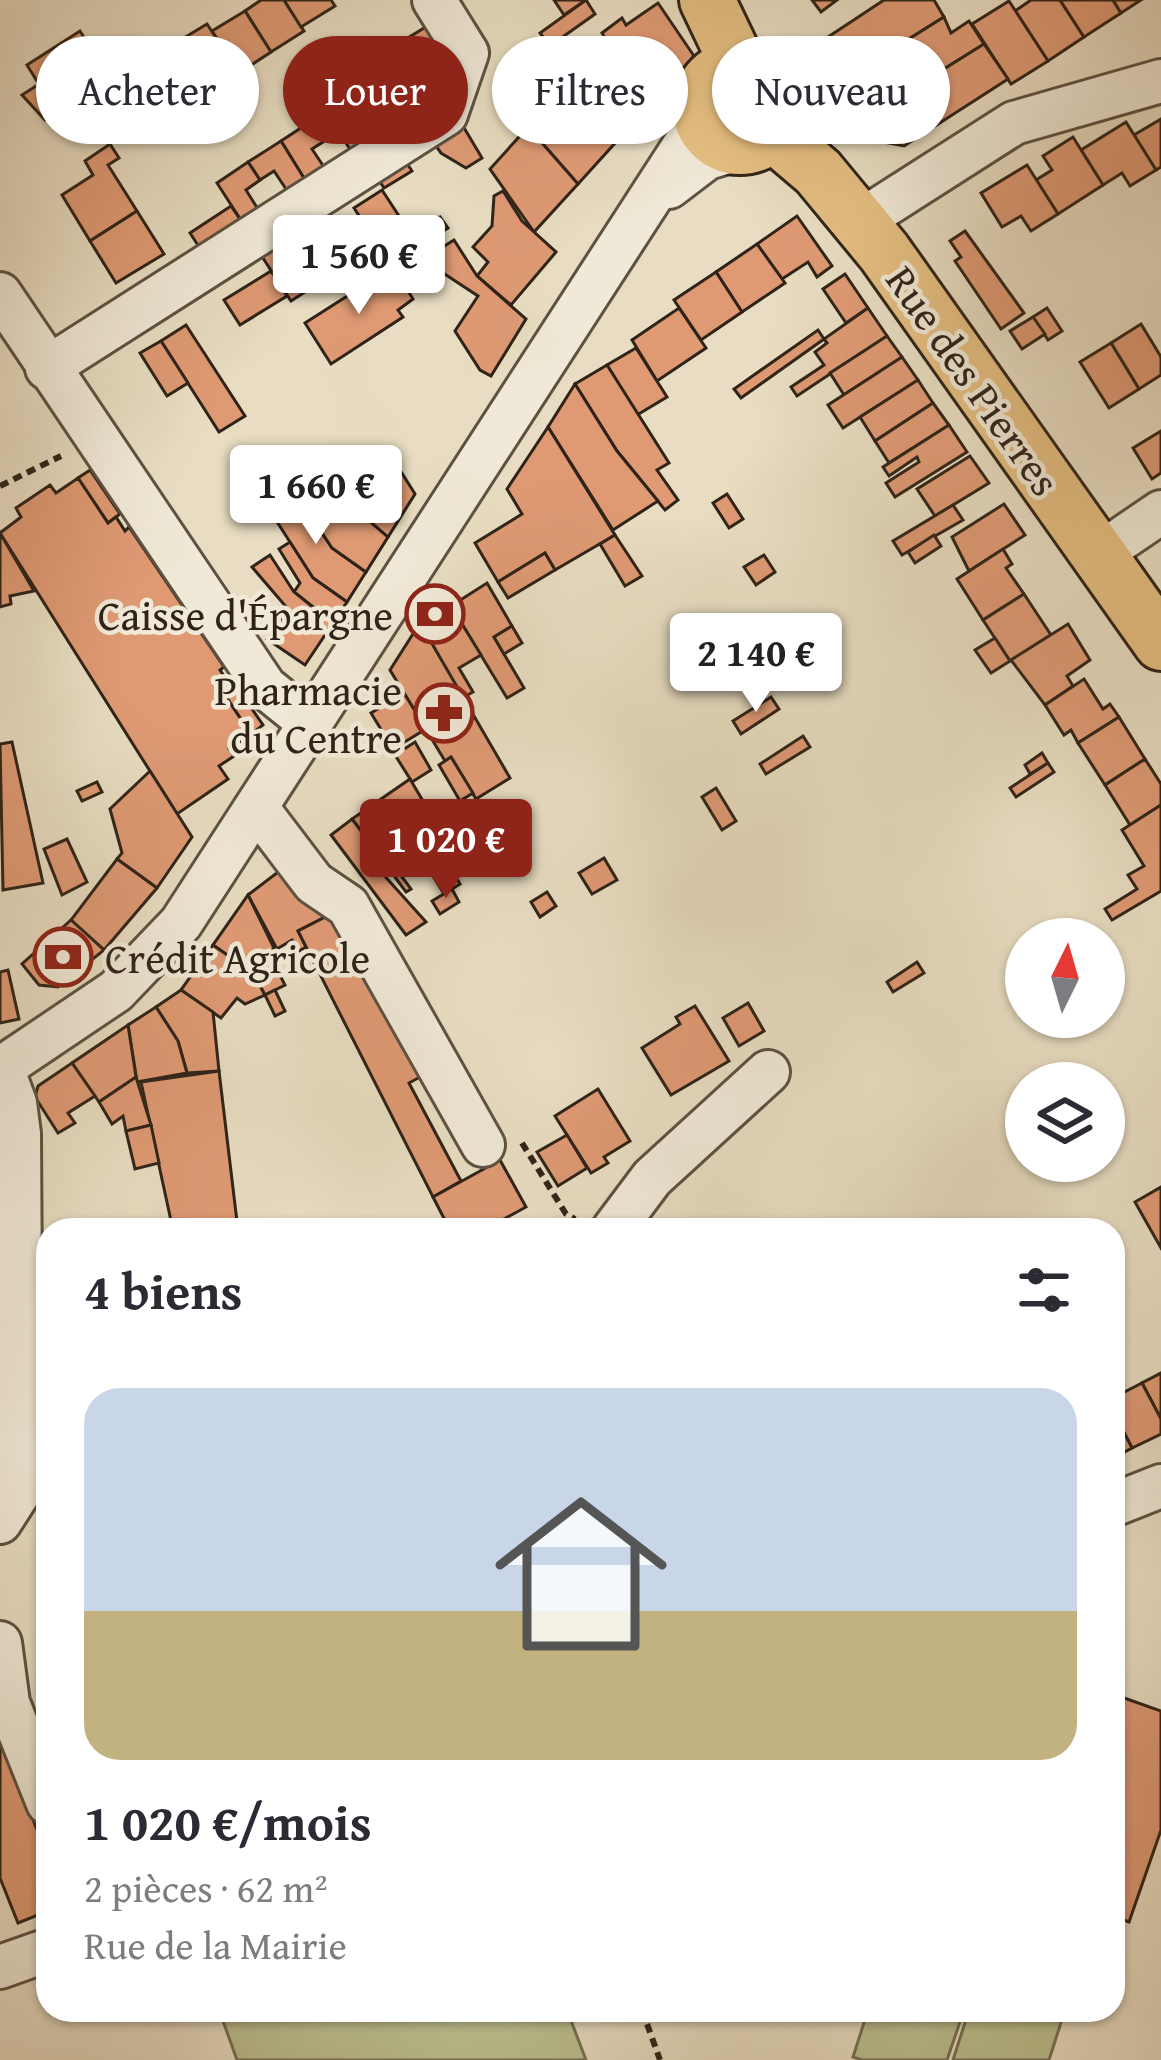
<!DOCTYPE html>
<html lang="fr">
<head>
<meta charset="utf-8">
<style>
	body { margin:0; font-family:"Gentium Book Plus",serif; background:#f2f2f3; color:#2b2b33; height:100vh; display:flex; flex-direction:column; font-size:45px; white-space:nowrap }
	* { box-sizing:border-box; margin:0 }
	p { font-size:39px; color:#7c7c81 }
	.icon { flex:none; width:66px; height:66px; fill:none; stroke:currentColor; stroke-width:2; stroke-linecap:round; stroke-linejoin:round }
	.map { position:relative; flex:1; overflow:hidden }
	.side { position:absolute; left:36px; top:1218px; width:1089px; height:804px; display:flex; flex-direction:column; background:#fff; border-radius:36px; box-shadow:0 3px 9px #0004 }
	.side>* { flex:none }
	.banner { position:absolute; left:36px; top:36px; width:1089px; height:108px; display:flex; gap:24px }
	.needle { width:78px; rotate:5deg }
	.fabs { position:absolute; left:1005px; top:918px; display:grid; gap:24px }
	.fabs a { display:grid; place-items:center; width:120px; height:120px; border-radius:50%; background:#fff; box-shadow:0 3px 9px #0004; font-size:60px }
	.price { position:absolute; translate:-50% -102px; padding:0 27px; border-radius:12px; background:#fff; color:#222; font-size:39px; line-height:78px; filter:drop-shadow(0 3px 6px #0008) }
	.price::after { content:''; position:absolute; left:50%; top:72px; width:36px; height:27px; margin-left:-18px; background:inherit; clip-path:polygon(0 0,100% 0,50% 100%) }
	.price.on { background:#8f2418; color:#fff }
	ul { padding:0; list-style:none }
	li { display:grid; align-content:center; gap:24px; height:636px; padding:0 48px }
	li+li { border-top:3px solid #e1e1e2 }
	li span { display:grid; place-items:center; height:372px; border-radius:36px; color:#555 }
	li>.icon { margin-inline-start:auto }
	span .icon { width:216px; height:216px; fill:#fffc; stroke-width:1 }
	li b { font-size:51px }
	h2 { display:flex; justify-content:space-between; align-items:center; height:144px; padding:0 48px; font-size:51px }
	.chip { padding:0 42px; border-radius:54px; background:#fff; box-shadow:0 3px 9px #0004; font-size:42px; line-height:108px }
	.chip.on { background:#8f2418; color:#fff }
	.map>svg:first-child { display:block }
</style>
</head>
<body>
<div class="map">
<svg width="1161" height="2060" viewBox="0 0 1161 2060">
	<rect width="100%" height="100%" fill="#e8ddc2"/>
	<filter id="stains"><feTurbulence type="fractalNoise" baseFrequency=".00167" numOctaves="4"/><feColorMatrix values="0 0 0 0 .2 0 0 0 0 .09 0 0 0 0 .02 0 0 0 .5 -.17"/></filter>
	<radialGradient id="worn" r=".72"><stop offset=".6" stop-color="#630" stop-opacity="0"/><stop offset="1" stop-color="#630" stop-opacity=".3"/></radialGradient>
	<g fill="#bbbf8f" stroke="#757154" stroke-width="3">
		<polygon points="219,2010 567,2010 586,2060 237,2060"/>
		<polygon points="868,2010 964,2010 947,2060 862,2060 853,2057"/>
		<polygon points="969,2010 1065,2010 1049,2060 953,2060"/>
	</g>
	<g fill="#df9a74" stroke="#2f2318" stroke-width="3">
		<polygon points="261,0 284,0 304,31 271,52 245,11"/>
		<polygon points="284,0 331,0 335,6 301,27"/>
		<polygon points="554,0 586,0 564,15"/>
		<polygon points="586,0 595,14 550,46 540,33"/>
		<polygon points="812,0 837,0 821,12"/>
		<polygon points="884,0 934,0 944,17 840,82 816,45"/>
		<polygon points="1031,0 1060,0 1084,37 1048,61 1015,11"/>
		<polygon points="1060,0 1113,0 1121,13 1084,37"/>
		<polygon points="1113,0 1141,0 1121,13"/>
		<polygon points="1009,1 1048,61 1011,84 972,24"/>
		<polygon points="658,3 694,56 578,184 528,127 560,94 555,90 606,40 602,33 622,18 626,25"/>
		<polygon points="245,11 271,52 239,73 212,31"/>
		<polygon points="944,17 951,33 969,21 984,44 864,119 840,82"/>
		<polygon points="434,22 454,55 422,75 401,42"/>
		<polygon points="207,24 234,65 200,86 174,44"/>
		<polygon points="80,31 110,78 56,112 27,65"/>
		<polygon points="174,44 197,80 166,100 143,64"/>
		<polygon points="984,44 1008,79 904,146 878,141 864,119"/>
		<polygon points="39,84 56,112 45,120 22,95"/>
		<polygon points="345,98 372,141 353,154 339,132 326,140 313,120"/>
		<polygon points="457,116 482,158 466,168 441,153 428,135"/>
		<polygon points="1161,119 1161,167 1156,170 1134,135"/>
		<polygon points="313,120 326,140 312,149 326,170 307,183 281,141"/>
		<polygon points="1126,122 1156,170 1130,186 1122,173 1103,185 1081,150"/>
		<polygon points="528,127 578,184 534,232 490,169"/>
		<polygon points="1073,137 1103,185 1058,214 1036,180 1052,170 1043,156"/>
		<polygon points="281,141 307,183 290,195 274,171 260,180 248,162"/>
		<polygon points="110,144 119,158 108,165 137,211 90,241 62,195 93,175 85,161"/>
		<polygon points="400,153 412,171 384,188 373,171"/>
		<polygon points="248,162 260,180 246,190 261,214 244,225 217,183"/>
		<polygon points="1027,165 1058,214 1031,231 1021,216 1002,227 981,193"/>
		<polygon points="382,190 399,216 371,234 354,208"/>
		<polygon points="503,191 522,221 556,252 511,305 477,276 488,262 473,247 492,226 494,196"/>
		<polygon points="231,206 244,225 203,253 190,233"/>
		<polygon points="137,211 164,254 116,283 90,241"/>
		<polygon points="797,216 832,266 817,277 808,262 782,279 757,244"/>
		<polygon points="440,217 448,228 427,241 419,230"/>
		<polygon points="394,224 420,267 400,279 373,237"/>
		<polygon points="304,229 312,243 298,252 289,238"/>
		<polygon points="965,231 1024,313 1001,329 955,261 961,257 950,241"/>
		<polygon points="289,238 319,283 291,301 261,255"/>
		<polygon points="454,240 477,276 526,319 491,376 480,370 455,331 478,296 440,271 430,255"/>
		<polygon points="757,244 785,283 742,312 716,272"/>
		<polygon points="271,271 287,296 240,325 224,300"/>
		<polygon points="716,272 742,312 701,340 674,300"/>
		<polygon points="845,274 868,308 846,323 823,289"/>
		<polygon points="399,276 413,299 398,310 403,317 331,364 305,323 377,277 383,287"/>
		<polygon points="679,308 706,348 657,381 632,340"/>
		<polygon points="868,308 887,336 797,396 791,387 824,365 815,352 827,343 824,339"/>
		<polygon points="1047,308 1062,331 1048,340 1033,317"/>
		<polygon points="1033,317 1045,334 1022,349 1010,331"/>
		<polygon points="1141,324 1161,357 1161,375 1139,389 1111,343"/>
		<polygon points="186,325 245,416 219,432 161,341"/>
		<polygon points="818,330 824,339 741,398 734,389"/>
		<polygon points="887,336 902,357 844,395 830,373"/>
		<polygon points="161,341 188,383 167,396 140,353"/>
		<polygon points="1111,343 1139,389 1109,408 1080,362"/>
		<polygon points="636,348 667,397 637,415 607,365"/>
		<polygon points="902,357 918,380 843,428 828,405"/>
		<polygon points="607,365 669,463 657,470 678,500 665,510 617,451 575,384"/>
		<polygon points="918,380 933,403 875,441 860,417"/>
		<polygon points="575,384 617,451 658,501 613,530 548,427"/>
		<polygon points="933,403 949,425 889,463 875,441"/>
		<polygon points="949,425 967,452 895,497 886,483 919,462 917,457 889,476 883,467"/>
		<polygon points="548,427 615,535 555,570 545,553 498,582 475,543 522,514 507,489"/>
		<polygon points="1161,431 1161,473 1152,479 1133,448"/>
		<polygon points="358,448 382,464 390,454 415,494 388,537 352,510 334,483"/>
		<polygon points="970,456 989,483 935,516 917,489"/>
		<polygon points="90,470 120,514 108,523 78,478"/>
		<polygon points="78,478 108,523 116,517 125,531 129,527 224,667 220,670 229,683 221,689 251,734 229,749 234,756 219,766 228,779 177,814 0,533 21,517 16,508 50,485 56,493"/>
		<polygon points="287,479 332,548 366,572 347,602 313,578 272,514 287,504 276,486"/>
		<polygon points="307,487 325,514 345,500 388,537 366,572 332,548 296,494"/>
		<polygon points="727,494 743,519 729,528 713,503"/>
		<polygon points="1004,504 1025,535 969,571 952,537"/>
		<polygon points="953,505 963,520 902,555 893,541"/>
		<polygon points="0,533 34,591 10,596 11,604 0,607"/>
		<polygon points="615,535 642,576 625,586 600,544"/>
		<polygon points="934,535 941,546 915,563 908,552"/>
		<polygon points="290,542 313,578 347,602 333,623 294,592 300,583 279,549"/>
		<polygon points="1003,549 1012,564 1006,568 1024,594 983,620 957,579"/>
		<polygon points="545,553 555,570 508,598 498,582"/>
		<polygon points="270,555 294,592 333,623 305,665 267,639 288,609 252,567"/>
		<polygon points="764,555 775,572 756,585 744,567"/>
		<polygon points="487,583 512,626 494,637 524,688 507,698 451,606"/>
		<polygon points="1024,594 1051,635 1010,661 983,620"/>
		<polygon points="451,606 481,655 459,668 473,692 462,698 420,623"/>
		<polygon points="420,623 510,778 476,799 451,757 445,761 390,670"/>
		<polygon points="1068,624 1090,660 1067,676 1073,686 1045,705 1011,660"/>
		<polygon points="512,626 522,643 504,654 494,637"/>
		<polygon points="995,638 1010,661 991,673 975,650"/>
		<polygon points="1084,679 1103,709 1110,704 1119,717 1078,743 1071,730 1064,735 1045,705"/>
		<polygon points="233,681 263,725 251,734 221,689"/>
		<polygon points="404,693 426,729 393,749 371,713"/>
		<polygon points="771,697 779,709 741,734 733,721"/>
		<polygon points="1119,717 1145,759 1105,785 1078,743"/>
		<polygon points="803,736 810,747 766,774 760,764"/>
		<polygon points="12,742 43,883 3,890 0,744"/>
		<polygon points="415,742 431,770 412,782 395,755"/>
		<polygon points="1042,753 1048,763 1030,774 1025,765"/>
		<polygon points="451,757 473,793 460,801 439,765"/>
		<polygon points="1145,759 1161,784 1161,805 1130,825 1105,785"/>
		<polygon points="1048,763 1054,772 1016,797 1010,788"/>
		<polygon points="150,771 192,837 157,888 117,859 122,853 110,809"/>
		<polygon points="410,779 430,813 421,818 460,884 444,894 417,850 394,866 411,889 406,892 352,819"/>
		<polygon points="97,782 102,792 82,801 77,791"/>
		<polygon points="716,788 736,821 722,830 702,797"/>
		<polygon points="1161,805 1161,891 1112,920 1105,909 1137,889 1128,875 1144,866 1122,830"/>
		<polygon points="352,819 381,857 373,863 426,922 406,935 331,835"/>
		<polygon points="67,839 87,882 62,895 44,849"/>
		<polygon points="604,858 617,880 592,894 579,873"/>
		<polygon points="117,859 157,888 104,950 71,920"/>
		<polygon points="286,866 335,912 298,931 306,947 299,951 292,940 277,949 248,895"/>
		<polygon points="452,889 459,902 440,914 432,901"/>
		<polygon points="547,892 556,906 540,917 531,902"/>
		<polygon points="248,895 274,948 254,974 213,945"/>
		<polygon points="335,912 420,1077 409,1083 461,1181 433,1197 298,931"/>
		<polygon points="71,920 104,950 58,987 39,985 22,964"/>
		<polygon points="213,945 254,974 265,995 245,1004 237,998 221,1018 181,990"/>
		<polygon points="269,954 285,985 265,995 254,974"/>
		<polygon points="917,962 924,973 893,992 887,982"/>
		<polygon points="8,970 19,1019 0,1023 0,972"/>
		<polygon points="181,990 213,1012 219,1071 187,1073 178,1041 156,1007"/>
		<polygon points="275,990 285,1011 275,1016 265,995"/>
		<polygon points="748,1003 764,1031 739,1046 723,1018"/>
		<polygon points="695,1006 729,1061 671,1095 642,1048 680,1024 676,1017"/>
		<polygon points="156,1007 178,1041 187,1073 137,1082 128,1025"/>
		<polygon points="128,1025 136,1077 99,1102 72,1063"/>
		<polygon points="72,1063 95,1096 68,1113 75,1123 58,1133 35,1097 38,1086"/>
		<polygon points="219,1071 238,1230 173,1230 141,1082"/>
		<polygon points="136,1077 151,1125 126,1131 123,1116 112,1124 99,1102"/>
		<polygon points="598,1089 630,1141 604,1157 608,1163 591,1173 555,1116"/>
		<polygon points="151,1125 159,1163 135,1169 126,1131"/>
		<polygon points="567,1135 587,1168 558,1186 537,1152"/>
		<polygon points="500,1160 526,1207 484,1230 450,1230 433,1197"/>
		<polygon points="1161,1187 1161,1248 1135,1202"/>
		<polygon points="1161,1373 1161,1419 1142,1383"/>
		<polygon points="1142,1383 1161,1419 1161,1434 1132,1448 1113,1411 1113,1398"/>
		<polygon points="1113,1411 1132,1448 1113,1458"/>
		<polygon points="1113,1694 1161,1711 1161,1830 1129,1922 1113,1916"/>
		<polygon points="0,1737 48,1857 48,1911 18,1923 0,1878"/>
	</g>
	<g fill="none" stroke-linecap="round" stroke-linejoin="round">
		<g stroke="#5d5242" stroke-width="48">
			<g id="minor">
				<polyline points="669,187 707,158 744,147"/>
				<polyline points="859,222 1014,123 1161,81"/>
				<polyline points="0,294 265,687 311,724"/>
				<polyline points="47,368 446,114 467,53 434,0"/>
				<polyline points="1098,555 1161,512"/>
				<polyline points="257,808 314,883 348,906 483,1145"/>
				<polyline points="0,1069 116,991 181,923 702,118"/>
				<polyline points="613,1230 652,1178 768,1072"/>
				<polyline points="1113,1505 1161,1486"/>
				<polyline points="0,1522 18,1494 21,1448 19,1134 15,1103 2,1068"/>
				<polyline points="0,1643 8,1703 48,1803"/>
				<polyline points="0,1967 48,1950"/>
			</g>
		</g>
		<g stroke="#2f2318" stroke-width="60">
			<g id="major">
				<polyline points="707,0 739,67"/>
				<circle cx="740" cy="107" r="40"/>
				<polyline points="771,132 818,172 884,252 1161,643"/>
			</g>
		</g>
		<g stroke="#2f2318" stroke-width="6" stroke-dasharray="9 6" stroke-linecap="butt">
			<polyline points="0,486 61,456"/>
			<polyline points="522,1143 566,1214 575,1219"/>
			<polyline points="642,2010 660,2060"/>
		</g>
		<use href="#minor" stroke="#f0e9d7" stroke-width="42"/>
		<use href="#major" stroke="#e4be81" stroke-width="54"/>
	</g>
	<defs>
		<g id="bank-ring" transform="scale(3)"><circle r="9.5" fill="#f0e9d7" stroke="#8f2418" stroke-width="1.5"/><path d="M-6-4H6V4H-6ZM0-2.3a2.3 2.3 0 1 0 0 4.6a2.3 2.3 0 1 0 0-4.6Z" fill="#8f2418"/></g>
		<g id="pharmacy-ring" transform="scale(3)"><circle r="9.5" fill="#f0e9d7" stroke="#8f2418" stroke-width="1.5"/><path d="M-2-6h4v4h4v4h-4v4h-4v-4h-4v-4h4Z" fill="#8f2418"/></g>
	</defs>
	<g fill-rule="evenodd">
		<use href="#bank-ring" x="435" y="614"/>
		<use href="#pharmacy-ring" x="444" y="713"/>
		<use href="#bank-ring" x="63" y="957"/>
	</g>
	<g text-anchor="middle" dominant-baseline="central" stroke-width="9" stroke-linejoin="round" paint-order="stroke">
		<g font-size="42" fill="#2f2318" stroke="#f0e9d7">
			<text transform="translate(974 380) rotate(55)">Rue des Pierres</text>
		</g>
		<g font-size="42" fill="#2f2318" stroke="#f0e9d7" text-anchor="end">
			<text x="393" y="614">Caisse d'Épargne</text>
			<text x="402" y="689">Pharmacie<tspan x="402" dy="48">du Centre</tspan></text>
			<text x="105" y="957" text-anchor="start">Crédit Agricole</text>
		</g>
	</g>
	<rect width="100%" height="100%" filter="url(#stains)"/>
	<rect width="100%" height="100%" fill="url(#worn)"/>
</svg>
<div class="fabs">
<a><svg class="needle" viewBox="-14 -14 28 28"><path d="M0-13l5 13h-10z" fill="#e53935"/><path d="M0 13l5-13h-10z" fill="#7c7c81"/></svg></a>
<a><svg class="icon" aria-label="layers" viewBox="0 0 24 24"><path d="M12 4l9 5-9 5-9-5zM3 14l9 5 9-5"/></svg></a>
</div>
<b class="price" style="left:359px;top:317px">1 560 €</b>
<b class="price" style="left:316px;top:547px">1 660 €</b>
<b class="price" style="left:756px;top:715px">2 140 €</b>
<b class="price on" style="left:446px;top:901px">1 020 €</b>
<div class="banner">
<a class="chip">Acheter</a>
<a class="chip on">Louer</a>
<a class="chip">Filtres</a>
<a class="chip">Nouveau</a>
</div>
<section class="side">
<h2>4 biens<svg class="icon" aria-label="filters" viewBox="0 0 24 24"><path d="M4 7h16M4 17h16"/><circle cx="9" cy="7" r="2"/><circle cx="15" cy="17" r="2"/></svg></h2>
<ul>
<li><span style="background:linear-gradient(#c9d6e8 60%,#c2b280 0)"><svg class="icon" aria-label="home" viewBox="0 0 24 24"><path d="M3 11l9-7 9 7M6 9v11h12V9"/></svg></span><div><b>1 020 €/mois</b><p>2 pièces · 62 m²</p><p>Rue de la Mairie</p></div></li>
</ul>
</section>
</div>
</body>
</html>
